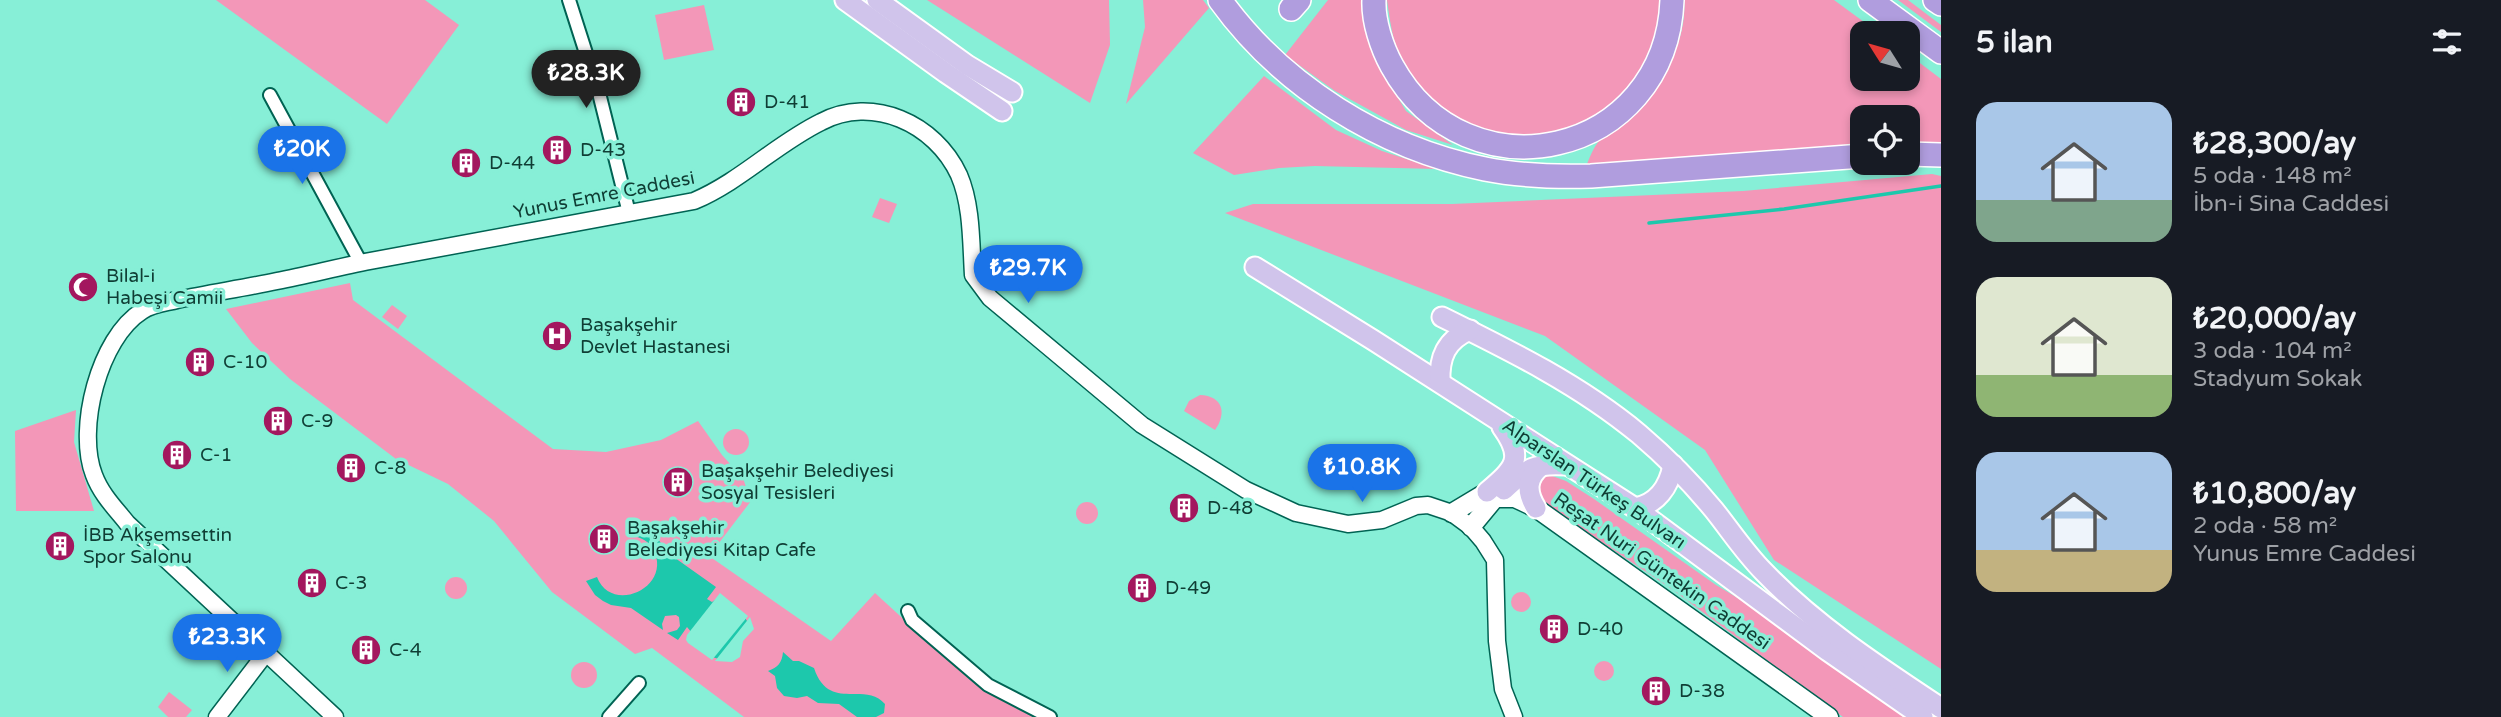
<!DOCTYPE html>
<html lang="tr">
<head>
<meta charset="utf-8">
<style>
	body { margin:0; font-family:"Varela Round",sans-serif; background:#20242c; color:#f1f3f6; height:100vh; display:flex; flex-direction:column; font-size:26px; white-space:nowrap }
	* { box-sizing:border-box; margin:0 }
	p { font-size:23px; color:#9ea1a6 }
	.icon { flex:none; width:38px; height:38px; fill:none; stroke:currentColor; stroke-width:2; stroke-linecap:round; stroke-linejoin:round }
	.map { position:relative; flex:1; overflow:hidden }
	.panel { display:flex; flex-direction:column; background:#171b24; width:560px }
	.panel>* { flex:none }
	.needle { width:46px; rotate:307deg }
	.tools { position:absolute; left:1850px; top:21px; display:grid; gap:14px }
	.tools a { display:grid; place-items:center; width:70px; height:70px; border-radius:14px; background:#171b24; box-shadow:0 4px 10px #0003; font-size:35px }
	.price { position:absolute; translate:-50% -60px; padding:0 16px; border-radius:24px; background:#1a73e8; color:#fff; font-size:23px; line-height:46px; filter:drop-shadow(0 2px 4px #0008) }
	.price::after { content:''; position:absolute; left:50%; top:42px; width:21px; height:16px; margin-left:-10px; background:inherit; clip-path:polygon(0 0,100% 0,50% 100%) }
	.price.on { background:#222; color:#fff }
	ul { padding:0; list-style:none }
	li { display:flex; align-items:center; gap:21px; height:175px; padding:0 35px }
	li span { display:grid; place-items:center; flex:none; width:196px; height:140px; border-radius:21px; color:#555 }
	li>.icon { margin-inline-start:auto }
	span .icon { width:84px; height:84px; fill:#fffc; stroke-width:1 }
	li b { font-size:30px }
	h2 { display:flex; justify-content:space-between; align-items:center; height:84px; padding:0 35px; font-size:30px }
	main { display:flex; flex:1; min-height:0 }
	.map>svg:first-child { display:block }
</style>
</head>
<body>
<main>
<div class="map">
<svg width="1941" height="717" viewBox="0 0 1941 717">
	<rect width="100%" height="100%" fill="#87efd7"/>
	<g fill="#f397b8">
		<polygon points="216,0 425,0 459,25 387,124"/>
		<polygon points="927,0 1109,0 1110,45 1090,103"/>
		<polygon points="1143,0 1203,0 1209,8 1126,104 1145,27"/>
		<polygon points="1328,0 1365,0 1365,6 1377,63 1406,111 1453,145 1406,130 1335,91 1285,55"/>
		<path d="M 1387,0 L 1661,0 C 1661,9 1662,18 1660,27 C 1640,114 1547,162 1466,123 C 1446,114 1425,99 1412,81 C 1395,56 1391,29 1387,0 Z"/>
		<path d="M 1684,0 L 1834,0 L 1879,33 L 1862,33 L 1862,79 L 1908,79 L 1908,54 L 1941,79 L 1941,147 L 1908,142 L 1908,117 L 1862,117 L 1862,144 L 1677,164 L 1587,164 C 1600,132 1602,140 1627,121 C 1658,97 1688,40 1684,0 Z"/>
		<polygon points="1898,0 1908,0 1941,25 1941,32"/>
		<polygon points="704,5 714,50 664,60 655,15"/>
		<polygon points="1264,76 1336,130 1382,151 1437,169 1315,166 1279,168 1234,175 1193,153"/>
		<polygon points="1932,174 1941,176 1941,669 1774,560 1705,450 1545,336 1225,213 1253,204 1452,204 1743,191"/>
		<polygon points="880,198 897,204 889,223 872,217"/>
		<polygon points="350,283 353,300 553,449 606,452 661,440 698,421 722,455 743,478 746,487 754,497 709,556 831,641 875,593 969,679 990,694 1033,717 744,717 652,648 635,654 552,592 494,521 448,484 396,459 290,379 252,343 226,309"/>
		<polygon points="392,305 407,316 398,329 382,317"/>
		<path d="M 1200,395 C 1223,396 1227,413 1215,430 L 1184,411 L 1189,401 Z"/>
		<polygon points="76,410 74,442 94,511 16,511 15,431"/>
		<circle cx="736" cy="442" r="13"/>
		<polygon points="1547,474 1566,481 1594,499 1716,585 1763,613 1908,717 1843,717 1673,590 1552,509 1538,495 1538,480"/>
		<circle cx="1087" cy="513" r="11"/>
		<circle cx="456" cy="588" r="11"/>
		<circle cx="1521" cy="602" r="10"/>
		<circle cx="1604" cy="671" r="10"/>
		<circle cx="584" cy="675" r="13"/>
		<polygon points="169,692 192,710 186,717 168,717 158,707"/>
	</g>
	<g fill="#1dc8ac">
		<path d="M 630,522 L 644,526 L 653,532 L 668,553 L 716,587 L 707,599 L 712,602 L 719,597 L 743,614 L 751,628 L 719,659 L 712,657 L 687,627 L 678,640 L 667,633 L 677,630 L 680,626 L 679,617 L 676,615 L 665,616 L 662,624 L 663,630 L 631,608 L 611,605 L 603,601 L 595,595 L 586,581 L 597,577 C 611,614 669,589 655,553 C 650,541 641,537 629,535 Z"/>
		<path d="M 783,652 L 793,661 L 799,661 L 814,668 C 829,713 865,680 885,704 L 884,713 L 876,717 L 857,717 L 839,704 L 818,703 L 807,696 L 797,698 L 784,696 L 777,688 L 775,676 L 768,671 C 778,667 782,663 783,652 Z"/>
	</g>
	<g fill="#87efd7">
		<polygon points="720,593 748,616 712,660 688,643 686,640 687,635"/>
		<polygon points="750,617 754,629 743,641 740,657 732,662 715,661"/>
	</g>
	<g fill="none" stroke-linecap="round" stroke-linejoin="round">
		<polyline stroke="#1dc8ac" stroke-width="3.5" points="1649,223 1784,209 1941,186"/>
		<g stroke="#006353" stroke-width="16">
			<g id="minor">
				<polyline points="569,0 600,97 629,213"/>
				<polyline points="270,95 361,263"/>
				<polyline points="908,611 912,620 988,685 1050,717"/>
				<polyline points="609,717 639,683"/>
			</g>
		</g>
		<g stroke="#006353" stroke-width="19">
			<g id="tertiary">
				<polyline points="217,717 266,653"/>
				<path d="M 335,717 L 127,523 C 115,508 101,494 94,475 C 76,429 99,338 142,311 C 152,304 165,303 177,300 C 210,293 244,288 277,281 C 308,275 339,267 370,261 C 478,240 586,222 694,201 C 741,181 776,144 821,122 C 872,95 935,123 959,175 C 972,205 971,243 973,275 L 990,298 L 1142,425 L 1246,490 L 1296,513 L 1348,524 L 1382,520 L 1416,506 L 1428,505 L 1452,513 L 1471,527 L 1483,541 L 1495,560 L 1497,641 L 1503,689 L 1514,717"/>
			</g>
		</g>
		<g stroke="#006353" stroke-width="21">
			<g id="secondary">
				<polyline points="1452,513 1487,492"/>
				<polyline points="1471,527 1495,498 1515,498 1536,508 1829,717"/>
			</g>
		</g>
		<g stroke="#fff" stroke-width="23">
			<g id="primary">
				<polyline points="845,0 946,73 1002,111"/>
				<polyline points="877,0 967,65 1012,92"/>
				<polyline points="1255,267 1373,340 1635,508 1828,651 1923,717"/>
				<path d="M 1442,317 C 1511,351 1580,385 1639,434 C 1666,457 1691,482 1714,510 C 1730,530 1745,553 1764,572 C 1816,626 1879,667 1941,708"/>
				<path d="M 1440,382 C 1439,357 1446,340 1470,330"/>
				<path d="M 1504,490 C 1527,468 1534,463 1566,465"/>
				<path d="M 1487,492 C 1515,468 1525,459 1502,427"/>
				<path d="M 1536,508 C 1526,492 1526,478 1541,466"/>
				<path d="M 1635,508 C 1657,504 1669,487 1673,465"/>
			</g>
		</g>
		<g stroke="#fff" stroke-width="26">
			<g id="motorway">
				<path d="M 1220,0 C 1282,86 1381,148 1485,169 C 1520,176 1555,177 1591,176 L 1862,156"/>
				<path d="M 1374,0 C 1373,21 1382,48 1392,66 C 1467,202 1666,157 1672,0"/>
				<polyline points="1870,0 1941,52"/>
				<polyline points="1935,0 1941,4"/>
				<polyline points="1291,9 1299,0"/>
				<polyline points="1908,154 1941,155"/>
			</g>
		</g>
		<use href="#minor" stroke="#fff" stroke-width="12"/>
		<use href="#tertiary" stroke="#fff" stroke-width="16"/>
		<use href="#secondary" stroke="#fff" stroke-width="18"/>
		<use href="#primary" stroke="#d0c4eb" stroke-width="19"/>
		<use href="#motorway" stroke="#b09dde" stroke-width="23"/>
	</g>
	<defs>
		<g id="building-disc" transform="scale(1.575)"><circle r="9.5" fill="#a3175e" stroke="#87efd7"/><path d="M-4-6H4V6H1V3H-1V6H-4ZM-2.5-4.3h1.7v1.8h-1.7ZM.8-4.3h1.7v1.8H.8ZM-2.5-1h1.7V.8h-1.7ZM.8-1h1.7V.8H.8Z" fill="#fff"/></g>
		<g id="mosque-disc" transform="scale(1.575)"><circle r="9.5" fill="#a3175e" stroke="#87efd7"/><path d="M3.5-4.9A6 6 0 1 0 3.5 4.9A5 5 0 1 1 3.5-4.9Z" fill="#fff"/></g>
		<g id="hospital-disc" transform="scale(1.575)"><circle r="9.5" fill="#a3175e" stroke="#87efd7"/><path d="M-5-5h3v3.5h4V-5h3V5h-3V1.5h-4V5h-3Z" fill="#fff"/></g>
	</defs>
	<g fill-rule="evenodd">
		<use href="#building-disc" x="741" y="102"/>
		<use href="#building-disc" x="557" y="150"/>
		<use href="#building-disc" x="466" y="163"/>
		<use href="#mosque-disc" x="83" y="287"/>
		<use href="#hospital-disc" x="557" y="336"/>
		<use href="#building-disc" x="200" y="362"/>
		<use href="#building-disc" x="278" y="421"/>
		<use href="#building-disc" x="177" y="455"/>
		<use href="#building-disc" x="351" y="468"/>
		<use href="#building-disc" x="678" y="482"/>
		<use href="#building-disc" x="1184" y="508"/>
		<use href="#building-disc" x="604" y="539"/>
		<use href="#building-disc" x="60" y="546"/>
		<use href="#building-disc" x="312" y="583"/>
		<use href="#building-disc" x="1142" y="588"/>
		<use href="#building-disc" x="1554" y="629"/>
		<use href="#building-disc" x="366" y="650"/>
		<use href="#building-disc" x="1656" y="691"/>
	</g>
	<g text-anchor="middle" dominant-baseline="central" stroke-width="7" stroke-linejoin="round" paint-order="stroke">
		<g font-size="19" fill="#0f3d34" stroke="#87efd7" text-anchor="start">
			<text x="764" y="102">D-41</text>
			<text x="580" y="150">D-43</text>
			<text x="489" y="163">D-44</text>
			<text x="106" y="276">Bilal-i<tspan x="106" dy="22">Habeşi Camii</tspan></text>
			<text x="580" y="325">Başakşehir<tspan x="580" dy="22">Devlet Hastanesi</tspan></text>
			<text x="223" y="362">C-10</text>
			<text x="301" y="421">C-9</text>
			<text x="200" y="455">C-1</text>
			<text x="374" y="468">C-8</text>
			<text x="701" y="471">Başakşehir Belediyesi<tspan x="701" dy="22">Sosyal Tesisleri</tspan></text>
			<text x="1207" y="508">D-48</text>
			<text x="627" y="528">Başakşehir<tspan x="627" dy="22">Belediyesi Kitap Cafe</tspan></text>
			<text x="83" y="535">İBB Akşemsettin<tspan x="83" dy="22">Spor Salonu</tspan></text>
			<text x="335" y="583">C-3</text>
			<text x="1165" y="588">D-49</text>
			<text x="1577" y="629">D-40</text>
			<text x="389" y="650">C-4</text>
			<text x="1679" y="691">D-38</text>
		</g>
		<g font-size="19" fill="#0f3d34" stroke="#87efd7">
			<text transform="translate(604 195) rotate(-11)">Yunus Emre Caddesi</text>
			<text transform="translate(1594 484) rotate(34)">Alparslan Türkeş Bulvarı</text>
			<text transform="translate(1662 571) rotate(35)">Reşat Nuri Güntekin Caddesi</text>
		</g>
	</g>
</svg>
<div class="tools">
<a><svg class="needle" viewBox="-14 -14 28 28"><path d="M0-13l5 13h-10z" fill="#e53935"/><path d="M0 13l5-13h-10z" fill="#9ea1a6"/></svg></a>
<a><svg class="icon" aria-label="locate" viewBox="0 0 24 24"><circle cx="12" cy="12" r="6"/><path d="M12 2v4M12 18v4M2 12h4M18 12h4"/></svg></a>
</div>
<b class="price on" style="left:586px;top:110px">₺28.3K</b>
<b class="price" style="left:302px;top:186px">₺20K</b>
<b class="price" style="left:1028px;top:305px">₺29.7K</b>
<b class="price" style="left:1362px;top:504px">₺10.8K</b>
<b class="price" style="left:227px;top:674px">₺23.3K</b>
</div>
<section class="panel">
<h2>5 ilan<svg class="icon" aria-label="filters" viewBox="0 0 24 24"><path d="M4 7h16M4 17h16"/><circle cx="9" cy="7" r="2"/><circle cx="15" cy="17" r="2"/></svg></h2>
<ul>
<li><span style="background:linear-gradient(#a9c7e8 70%,#7fa58c 0)"><svg class="icon" aria-label="home" viewBox="0 0 24 24"><path d="M3 11l9-7 9 7M6 9v11h12V9"/></svg></span><div><b>₺28,300/ay</b><p>5 oda · 148 m²</p><p>İbn-i Sina Caddesi</p></div></li>
<li><span style="background:linear-gradient(#dfe7d0 70%,#8fb573 0)"><svg class="icon" aria-label="home" viewBox="0 0 24 24"><path d="M3 11l9-7 9 7M6 9v11h12V9"/></svg></span><div><b>₺20,000/ay</b><p>3 oda · 104 m²</p><p>Stadyum Sokak</p></div></li>
<li><span style="background:linear-gradient(#a9c7e8 70%,#c2b280 0)"><svg class="icon" aria-label="home" viewBox="0 0 24 24"><path d="M3 11l9-7 9 7M6 9v11h12V9"/></svg></span><div><b>₺10,800/ay</b><p>2 oda · 58 m²</p><p>Yunus Emre Caddesi</p></div></li>
</ul>
</section>
</main>
</body>
</html>
